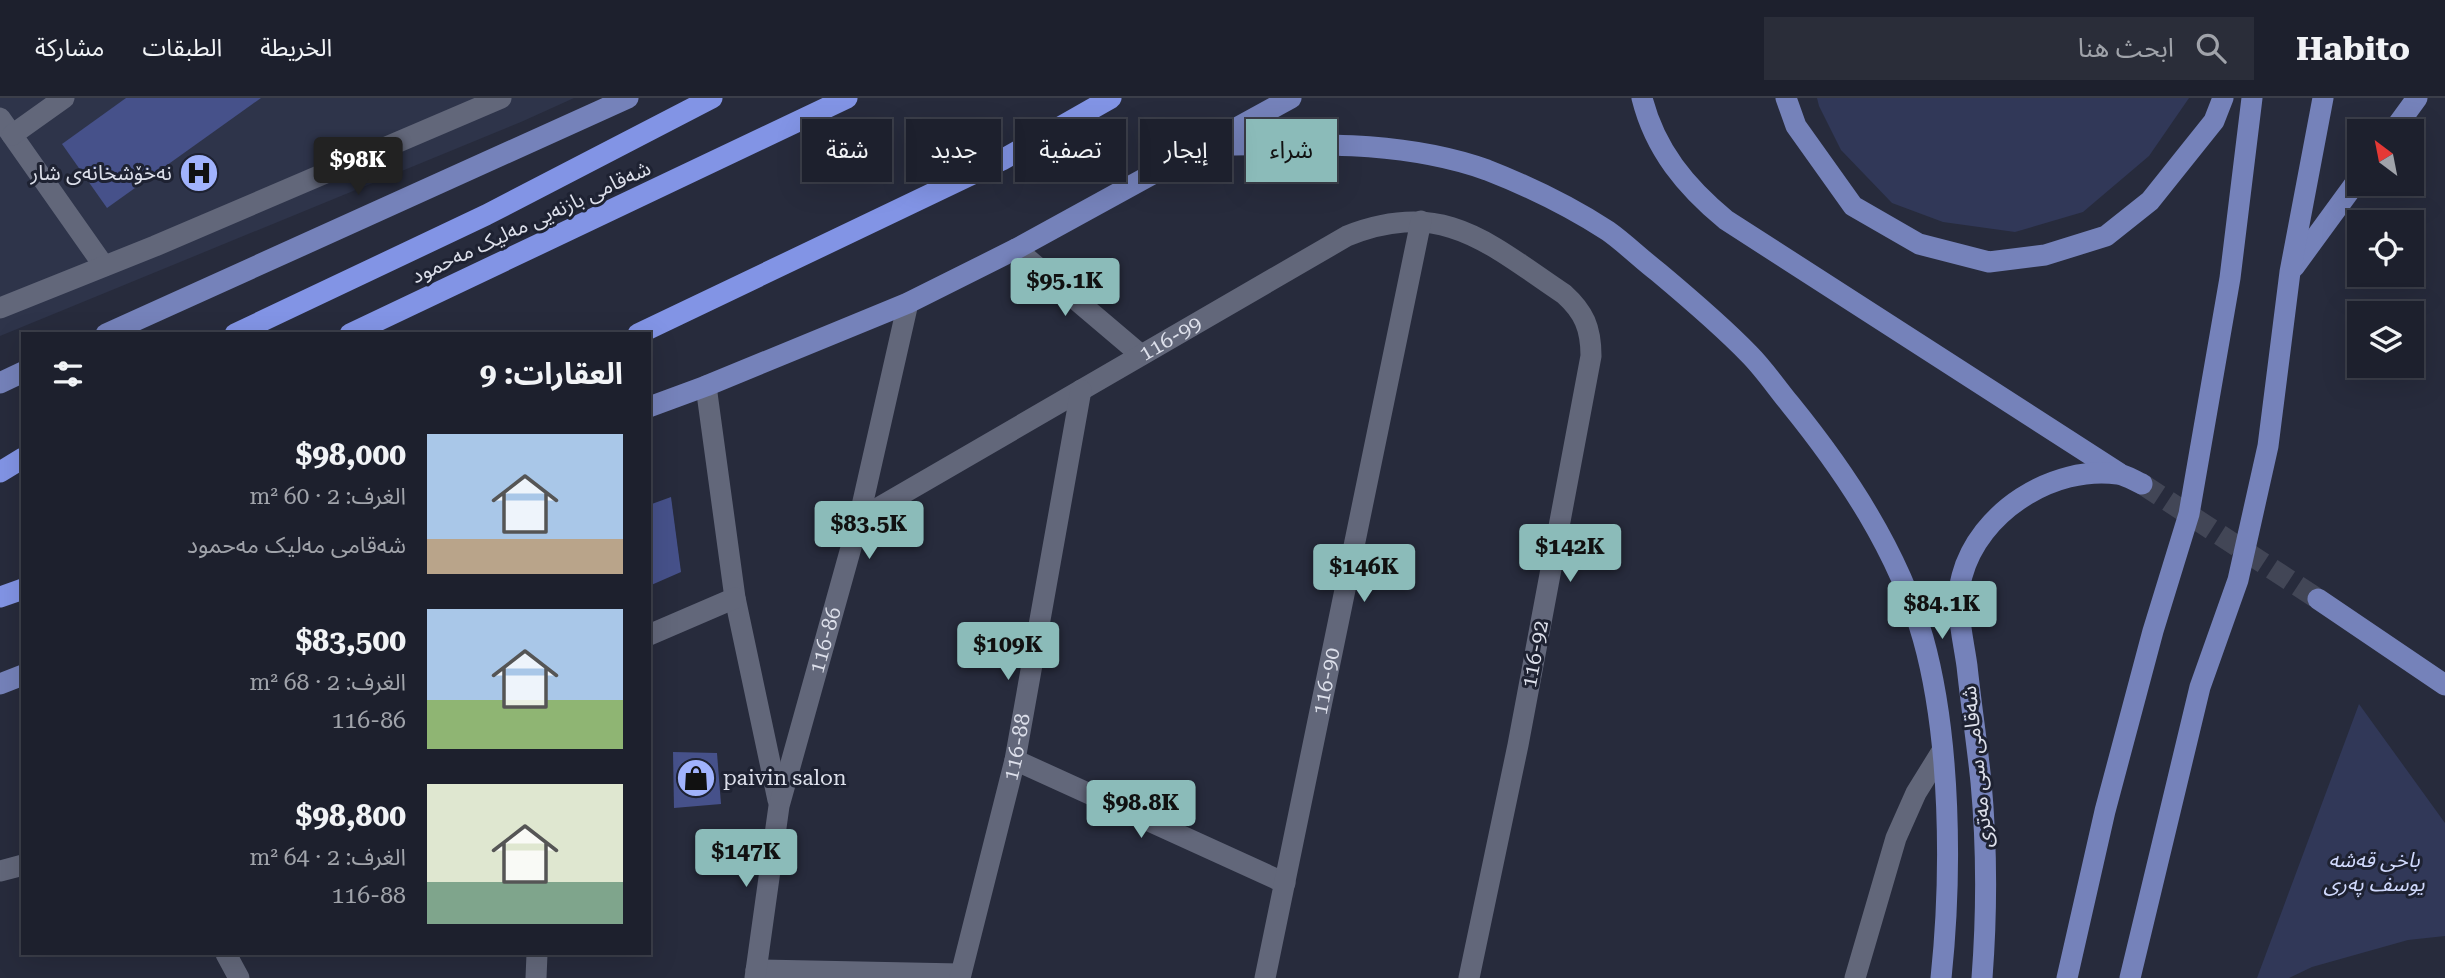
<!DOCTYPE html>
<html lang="ar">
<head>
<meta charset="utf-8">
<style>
	body { margin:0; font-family:"Roboto Serif","Noto Sans Arabic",serif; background:#2a2d39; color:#f1f3f6; direction:rtl; height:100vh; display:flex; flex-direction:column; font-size:26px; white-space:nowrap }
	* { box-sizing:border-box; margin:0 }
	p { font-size:23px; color:#a0a3aa }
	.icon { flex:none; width:38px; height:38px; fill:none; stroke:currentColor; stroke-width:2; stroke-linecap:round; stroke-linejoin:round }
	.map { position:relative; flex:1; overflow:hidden; direction:ltr }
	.details { position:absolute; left:21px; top:234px; width:630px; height:623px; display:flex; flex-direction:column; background:#1d202d; border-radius:0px; box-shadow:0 7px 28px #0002,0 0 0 2px #3b3e49; direction:rtl }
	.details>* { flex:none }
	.banner { position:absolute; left:672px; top:21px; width:665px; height:63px; direction:rtl; display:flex; gap:14px }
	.needle { width:46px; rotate:328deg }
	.tools { position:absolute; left:2347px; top:21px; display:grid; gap:14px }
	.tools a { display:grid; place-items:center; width:77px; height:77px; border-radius:0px; background:#1d202d; box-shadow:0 7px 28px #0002,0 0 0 2px #3b3e49; font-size:35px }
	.price { position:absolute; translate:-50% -60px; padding:0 16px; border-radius:7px; background:#8bbbb9; color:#111; font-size:23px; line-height:46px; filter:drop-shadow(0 2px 4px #0008) }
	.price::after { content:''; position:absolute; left:50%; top:42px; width:21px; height:16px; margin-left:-10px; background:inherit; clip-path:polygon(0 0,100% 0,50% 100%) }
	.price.selected { background:#222; color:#fff }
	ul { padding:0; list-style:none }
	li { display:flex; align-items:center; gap:21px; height:175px; padding:0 28px }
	li span { display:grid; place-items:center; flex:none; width:196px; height:140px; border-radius:0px; color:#555 }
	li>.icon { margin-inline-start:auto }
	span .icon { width:84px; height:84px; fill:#fffc; stroke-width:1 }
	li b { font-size:30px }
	h2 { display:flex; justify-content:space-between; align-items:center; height:84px; padding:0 28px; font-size:30px }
	.pill { padding:0 24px; border-radius:0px; background:#1d202d; box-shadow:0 7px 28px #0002,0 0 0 2px #3b3e49; font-size:24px; line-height:63px }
	.pill.selected { background:#8bbbb9; color:#111 }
	header { display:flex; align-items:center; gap:42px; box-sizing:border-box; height:98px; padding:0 35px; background:#1d202d; border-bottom:2px solid #3b3e49 }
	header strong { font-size:33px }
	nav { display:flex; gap:38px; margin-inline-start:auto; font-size:24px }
	.search { width:490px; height:63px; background:#2a2d39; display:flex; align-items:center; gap:18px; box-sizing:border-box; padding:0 24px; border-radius:0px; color:#a0a3aa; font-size:26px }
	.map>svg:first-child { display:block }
</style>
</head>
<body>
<header>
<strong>Habito</strong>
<div class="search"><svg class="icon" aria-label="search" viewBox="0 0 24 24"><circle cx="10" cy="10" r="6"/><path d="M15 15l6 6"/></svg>ابحث هنا</div>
<nav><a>الخريطة</a><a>الطبقات</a><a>مشاركة</a></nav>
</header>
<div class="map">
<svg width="2445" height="880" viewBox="0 0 2445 880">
	<rect width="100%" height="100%" fill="#272b3c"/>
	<polygon fill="#2e344a" points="0,0 574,0 521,24 0,238"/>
	<g fill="#313858">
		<polygon points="1817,0 2189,0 2149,58 2083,114 2015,134 1943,124 1892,105 1841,52 1819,8"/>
		<polygon points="2359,606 2445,725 2445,838 2408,842 2312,869 2289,880 2257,880"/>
	</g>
	<g fill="#46518a">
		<polygon points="126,0 261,0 107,110 62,46"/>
		<polygon points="671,399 681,474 649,488 649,407"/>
		<polygon points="673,654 717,655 721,706 674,710"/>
	</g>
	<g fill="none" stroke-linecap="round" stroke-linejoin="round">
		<polyline stroke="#424656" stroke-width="21" stroke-dasharray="21 10" stroke-linecap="butt" points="2142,386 2318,501"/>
		<g stroke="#62677a" stroke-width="21">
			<polyline points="0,20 104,168"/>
			<polyline points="12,37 64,0"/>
			<polyline points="1016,151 1141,257"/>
			<polyline points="0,210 155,148 501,0"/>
			<polyline points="706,288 735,500 778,702"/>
			<path id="s1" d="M 859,421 L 1347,138 C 1443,100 1488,145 1564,196 C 1584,214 1591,230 1591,258 L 1518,647 L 1469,880"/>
			<polyline points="649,537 735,500"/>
			<polyline points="1015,662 1285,785"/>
			<polyline points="0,773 23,767"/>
			<polyline points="226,856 239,880"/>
			<polyline points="756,872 960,876"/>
			<polyline points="536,880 537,856"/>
			<path id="s2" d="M 755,880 L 779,708 L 859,421 L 908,205"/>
			<path id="s3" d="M 960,880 L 1015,662 L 1081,292"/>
			<path id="s4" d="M 1265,880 L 1421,123"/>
			<polyline points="1855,880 1896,740 1916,695 1942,653"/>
		</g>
		<g stroke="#7582ba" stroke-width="21">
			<path d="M 1642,0 C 1655,52 1686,89 1726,122 L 2119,375"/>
			<polyline points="1786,0 1796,28 1853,108 1919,146 1989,164 2045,157 2106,138 2150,103 2214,23 2223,0"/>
			<polyline points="2393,33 2417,0"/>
			<path d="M 1206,47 C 1299,47 1397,40 1487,72 C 1528,88 1571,109 1608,133 C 1625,145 1641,161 1658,174 C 1689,200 1721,227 1749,256 C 1764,271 1776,289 1790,306 C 1846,375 1898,453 1923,540 C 1951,640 1952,777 1941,880"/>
			<polyline points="2294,169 2359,80"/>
			<polyline points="106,236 628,0"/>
			<polyline points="0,285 23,274"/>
			<polyline points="649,309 706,288 908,205 1016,151 1291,0"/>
			<polyline points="2318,501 2445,587"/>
			<polyline points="0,586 23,577"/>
			<path d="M 1982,880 C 1987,814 1987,749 1981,684 C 1977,645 1971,606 1967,568 C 1963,539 1954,507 1962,478 C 1979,414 2053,367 2118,376 C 2126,377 2135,383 2142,386"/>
			<polyline points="2067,880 2105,713 2153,533 2189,416 2230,180 2252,0"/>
			<polyline points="2130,880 2200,589 2238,482 2268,348 2290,174 2323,0"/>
		</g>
		<g stroke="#8294e5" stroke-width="21">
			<polyline points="235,236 486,117 712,0"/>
			<polyline points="350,236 847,0"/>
			<polyline points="638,236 1002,62 1111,0"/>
			<polyline points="0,374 23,360"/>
			<polyline points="0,499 23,491"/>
		</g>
	</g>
	<defs>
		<g id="hospital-disc" transform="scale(2.0125)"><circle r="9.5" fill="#a1b3fd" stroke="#1e2232"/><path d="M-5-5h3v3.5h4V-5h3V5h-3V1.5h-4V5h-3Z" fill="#111"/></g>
		<g id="shop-disc" transform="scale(2.0125)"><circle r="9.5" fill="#a1b3fd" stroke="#1e2232"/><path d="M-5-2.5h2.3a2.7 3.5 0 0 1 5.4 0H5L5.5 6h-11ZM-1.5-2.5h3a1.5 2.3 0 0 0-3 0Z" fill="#111"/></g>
	</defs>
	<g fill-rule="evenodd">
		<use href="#hospital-disc" x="199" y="75"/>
		<use href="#shop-disc" x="696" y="680"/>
	</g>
	<g text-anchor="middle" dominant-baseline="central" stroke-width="6" stroke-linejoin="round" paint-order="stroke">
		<g font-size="21" fill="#dcdfea" stroke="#1e2232" text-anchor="end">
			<text x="172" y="75">نەخۆشخانەی شار</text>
			<text x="723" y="680" text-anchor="start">paivin salon</text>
		</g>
		<g font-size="21" fill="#dcdfea" stroke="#1e2232">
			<text transform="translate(531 124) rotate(-25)">شەقامی بازنەیی مەلیک مەحمود</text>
			<text stroke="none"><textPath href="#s1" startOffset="360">116-99</textPath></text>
			<text stroke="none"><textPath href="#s2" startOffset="346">116-86</textPath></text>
			<text transform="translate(1535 556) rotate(-79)">116-92</text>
			<text stroke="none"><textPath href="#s4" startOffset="303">116-90</textPath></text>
			<text stroke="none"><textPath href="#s3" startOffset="238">116-88</textPath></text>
			<text transform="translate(1977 669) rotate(-96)">شەقامی سی مەتری</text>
		</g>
		<g font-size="21" font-style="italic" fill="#d0d9fc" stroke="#1e2232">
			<text x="2374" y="762">باخی قەشە<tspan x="2374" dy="24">یوسف پەری</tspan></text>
		</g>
	</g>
</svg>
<div class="tools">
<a><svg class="needle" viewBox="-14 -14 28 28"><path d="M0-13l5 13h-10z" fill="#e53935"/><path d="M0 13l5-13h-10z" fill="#a0a3aa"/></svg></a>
<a><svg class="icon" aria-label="locate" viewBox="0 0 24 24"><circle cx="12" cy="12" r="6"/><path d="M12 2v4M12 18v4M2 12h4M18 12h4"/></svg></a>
<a><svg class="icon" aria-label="layers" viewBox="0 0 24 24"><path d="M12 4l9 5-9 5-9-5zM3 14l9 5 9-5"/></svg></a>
</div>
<b class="price selected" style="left:358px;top:99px">$98K</b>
<b class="price" style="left:1065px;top:220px">$95.1K</b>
<b class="price" style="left:869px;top:463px">$83.5K</b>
<b class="price" style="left:1570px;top:486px">$142K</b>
<b class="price" style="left:1364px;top:506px">$146K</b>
<b class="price" style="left:1942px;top:543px">$84.1K</b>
<b class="price" style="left:1008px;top:584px">$109K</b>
<b class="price" style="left:1141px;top:742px">$98.8K</b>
<b class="price" style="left:746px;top:791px">$147K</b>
<div class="banner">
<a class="pill selected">شراء</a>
<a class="pill">إيجار</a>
<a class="pill">تصفية</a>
<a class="pill">جديد</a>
<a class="pill">شقة</a>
</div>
<section class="details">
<h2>العقارات: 9<svg class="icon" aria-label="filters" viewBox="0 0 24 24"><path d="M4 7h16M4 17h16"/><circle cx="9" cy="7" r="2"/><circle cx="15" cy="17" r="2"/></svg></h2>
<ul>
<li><span style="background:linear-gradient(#a9c7e8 75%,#b9a48a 0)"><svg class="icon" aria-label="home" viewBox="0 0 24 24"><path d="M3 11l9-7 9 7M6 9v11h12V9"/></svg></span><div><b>$98,000</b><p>الغرف: 2 · 60 m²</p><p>شەقامی مەلیک مەحمود</p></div></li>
<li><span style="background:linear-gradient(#a9c7e8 65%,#8fb573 0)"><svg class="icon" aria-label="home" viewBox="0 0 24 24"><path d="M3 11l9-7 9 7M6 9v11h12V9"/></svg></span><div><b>$83,500</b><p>الغرف: 2 · 68 m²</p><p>116-86</p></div></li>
<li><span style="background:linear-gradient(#dfe7d0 70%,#7fa58c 0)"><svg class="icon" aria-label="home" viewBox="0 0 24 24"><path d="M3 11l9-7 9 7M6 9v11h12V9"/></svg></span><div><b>$98,800</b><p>الغرف: 2 · 64 m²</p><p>116-88</p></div></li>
</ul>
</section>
</div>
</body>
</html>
